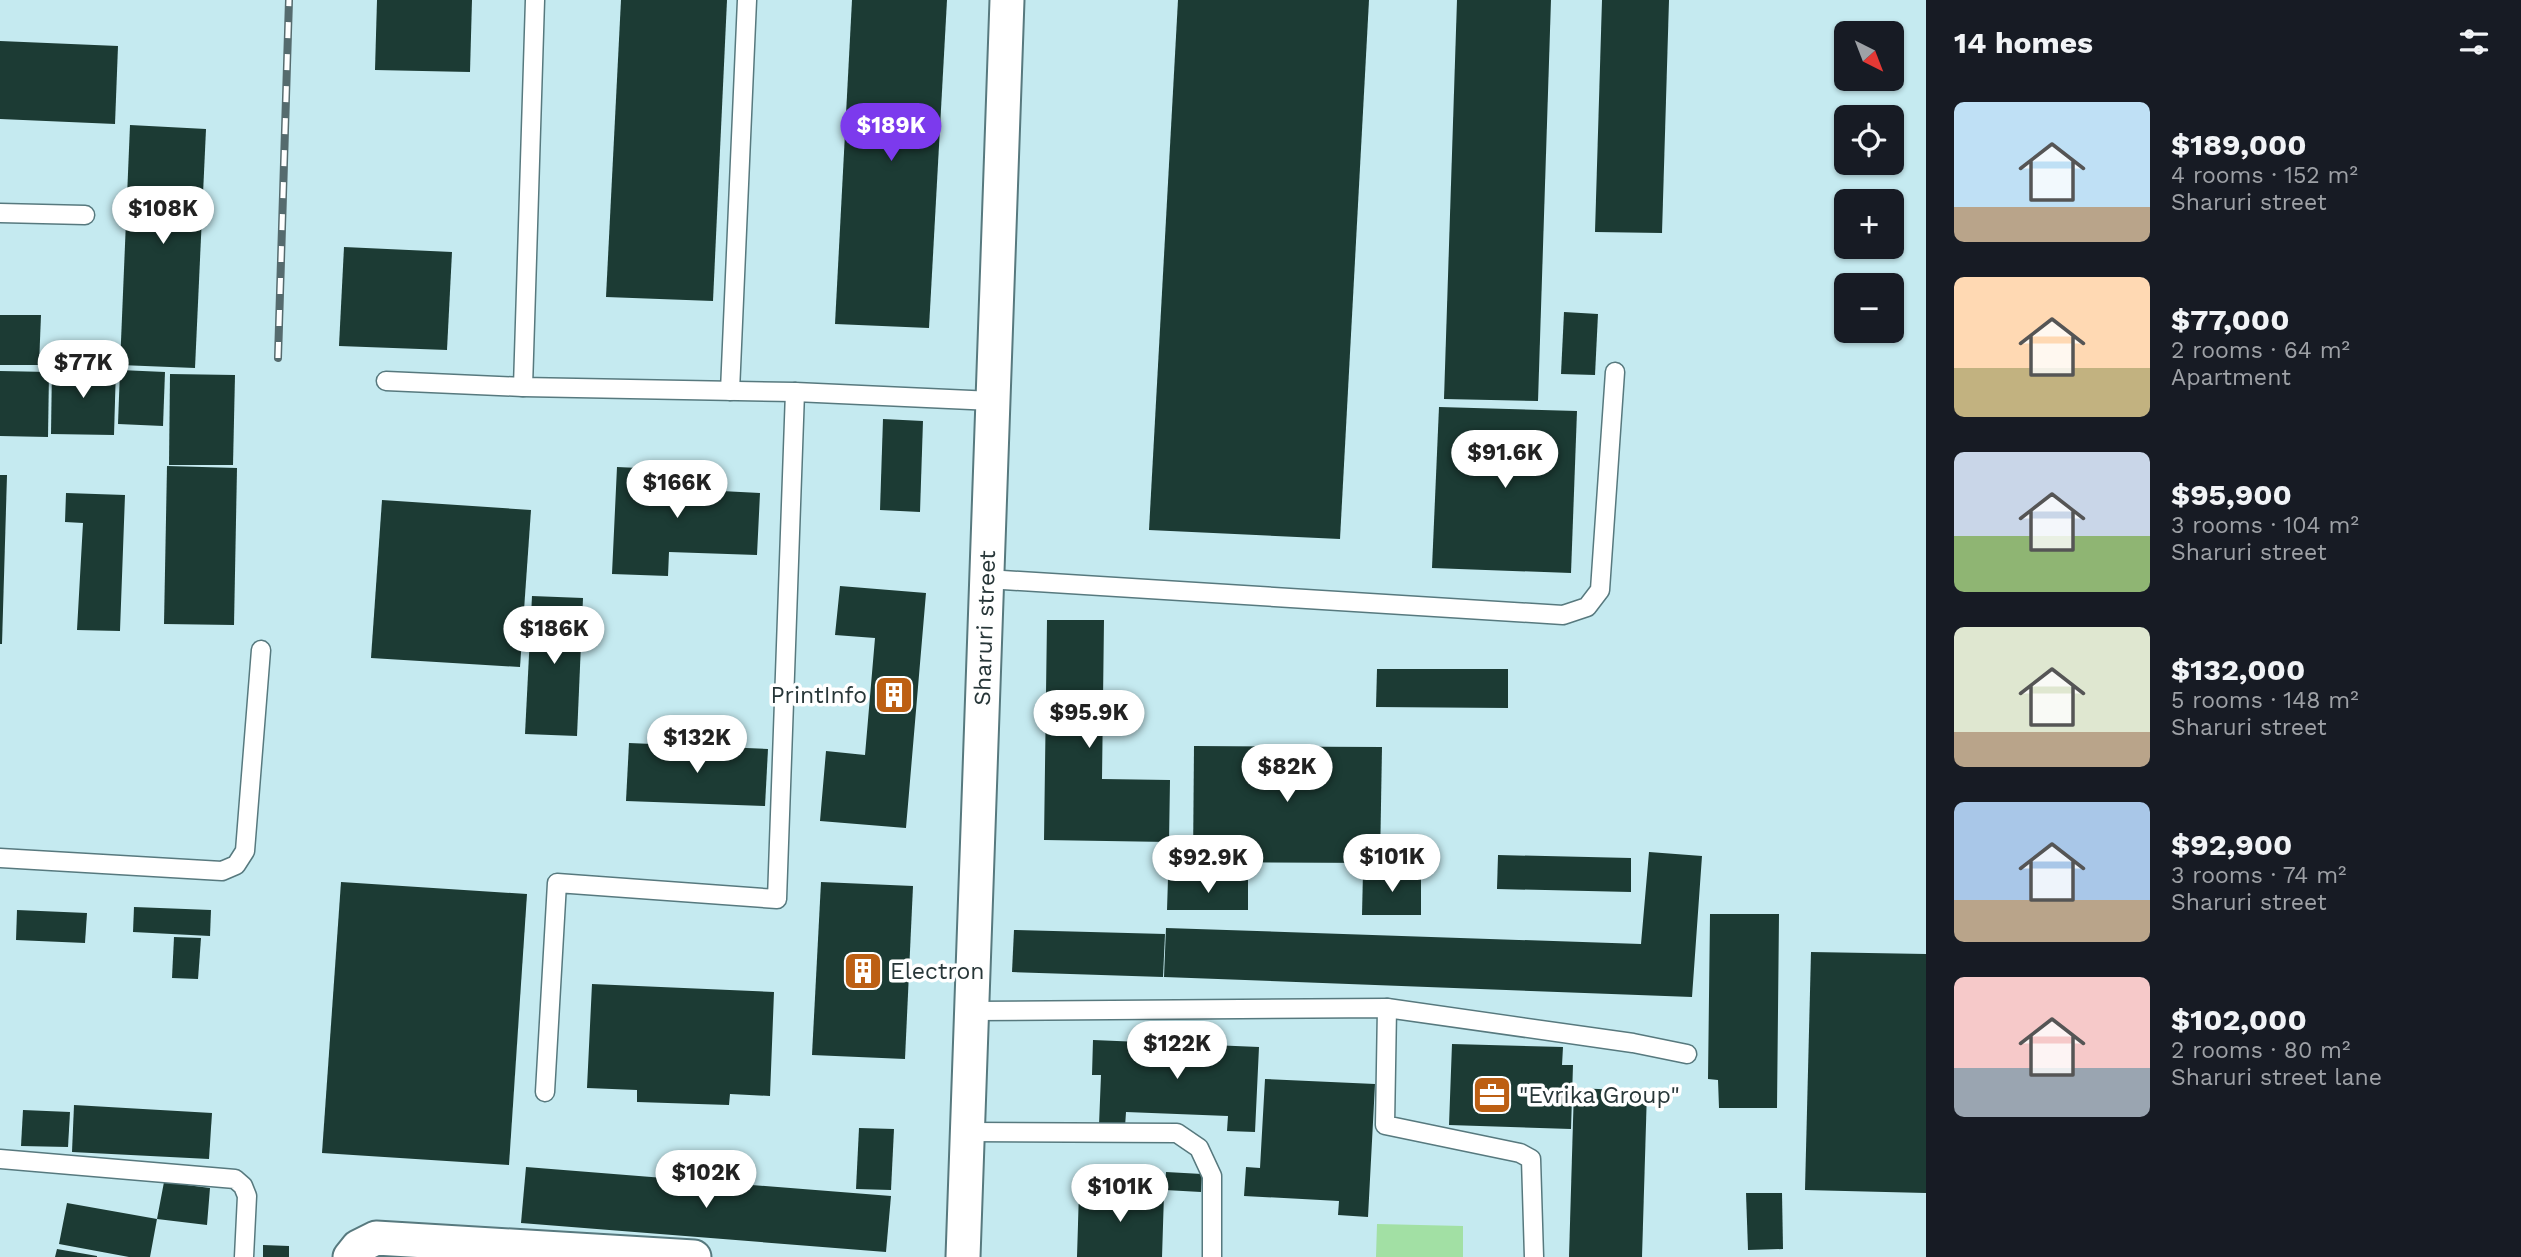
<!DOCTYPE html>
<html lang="en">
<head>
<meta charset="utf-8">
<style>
	body { margin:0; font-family:"Work Sans",sans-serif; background:#20242c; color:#f1f3f6; height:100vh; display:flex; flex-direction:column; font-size:26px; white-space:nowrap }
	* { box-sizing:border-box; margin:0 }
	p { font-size:23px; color:#9ea1a6 }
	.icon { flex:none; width:38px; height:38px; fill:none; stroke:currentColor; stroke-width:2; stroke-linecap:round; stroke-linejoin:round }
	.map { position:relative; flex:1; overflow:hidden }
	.drawer { display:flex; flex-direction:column; background:#171b24; width:595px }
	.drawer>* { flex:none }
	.needle { width:46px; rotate:138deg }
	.buttons { position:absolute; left:1834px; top:21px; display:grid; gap:14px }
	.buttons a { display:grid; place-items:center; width:70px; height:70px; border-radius:10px; background:#171b24; box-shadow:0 2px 5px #0004; font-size:35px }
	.price { position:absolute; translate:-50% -60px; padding:0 16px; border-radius:24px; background:#fff; color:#222; font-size:23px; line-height:46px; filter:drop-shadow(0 2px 4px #0008) }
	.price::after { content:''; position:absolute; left:50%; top:42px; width:21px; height:16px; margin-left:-10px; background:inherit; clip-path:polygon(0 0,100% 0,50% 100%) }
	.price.on { background:#7c3aed; color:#fff }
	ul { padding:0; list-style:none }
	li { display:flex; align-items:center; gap:21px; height:175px; padding:0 28px }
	li span { display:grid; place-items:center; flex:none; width:196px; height:140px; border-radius:10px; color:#555 }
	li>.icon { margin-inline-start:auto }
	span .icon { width:84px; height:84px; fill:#fffc; stroke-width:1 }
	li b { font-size:30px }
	h2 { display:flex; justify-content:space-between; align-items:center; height:84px; padding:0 28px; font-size:30px }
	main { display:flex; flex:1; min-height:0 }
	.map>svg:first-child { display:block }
</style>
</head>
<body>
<main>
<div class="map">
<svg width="1926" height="1257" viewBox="0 0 1926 1257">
	<rect width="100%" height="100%" fill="#c5eaf0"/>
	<polygon fill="#a2e0a4" points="1377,1224 1463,1226 1463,1257 1376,1257"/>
	<g fill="#1c3b34">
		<polygon points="377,0 472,0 470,72 375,70"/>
		<polygon points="621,0 727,0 713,301 606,297"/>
		<polygon points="852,0 947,0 929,328 835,324"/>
		<polygon points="1178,0 1369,0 1340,539 1149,530"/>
		<polygon points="1457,0 1551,0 1538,401 1444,399"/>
		<polygon points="1602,0 1669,0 1662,233 1595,232"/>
		<polygon points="0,41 118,46 115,124 0,119"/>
		<polygon points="130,125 206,129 195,368 120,365"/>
		<polygon points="344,247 452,252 447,350 339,346"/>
		<polygon points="1564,312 1598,314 1595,375 1561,374"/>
		<polygon points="0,315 41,315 39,365 0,365"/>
		<polygon points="52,366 116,367 114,435 51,434"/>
		<polygon points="120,370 165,372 163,426 118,424"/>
		<polygon points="0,371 49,372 48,437 0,436"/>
		<polygon points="170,374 235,375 233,465 169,465"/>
		<polygon points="1439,407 1577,411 1571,573 1432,568"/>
		<polygon points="883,419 923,421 920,512 880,510"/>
		<polygon points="167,466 237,468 234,625 164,624"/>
		<polygon points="617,467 703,471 702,490 760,493 757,555 669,552 668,576 612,574"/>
		<polygon points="0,475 7,475 2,644 0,644"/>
		<polygon points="66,493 125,495 120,631 77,630 83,523 65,522"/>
		<polygon points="382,500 531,510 520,667 371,658"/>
		<polygon points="840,586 926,593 906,828 820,821 826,751 865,755 875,638 835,635"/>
		<polygon points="532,596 583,598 577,736 525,734"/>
		<polygon points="1047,620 1104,620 1102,779 1170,780 1169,842 1044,840"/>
		<polygon points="1377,669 1508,669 1508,708 1376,707"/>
		<polygon points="629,743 768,749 765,806 626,801"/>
		<polygon points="1194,746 1382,747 1380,863 1193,862"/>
		<polygon points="1649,852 1702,856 1692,997 1164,977 1166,928 1641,944"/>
		<polygon points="1498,855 1631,858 1631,892 1497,889"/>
		<polygon points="1363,872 1421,872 1421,915 1362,915"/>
		<polygon points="1168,879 1248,880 1248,910 1167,910"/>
		<polygon points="341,882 527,894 509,1165 322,1153"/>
		<polygon points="821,882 913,886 905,1059 812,1055"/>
		<polygon points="134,907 211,910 210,936 133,932"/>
		<polygon points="17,910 87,913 85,943 16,940"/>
		<polygon points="1710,914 1779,914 1777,1108 1719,1108 1718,1080 1708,1079"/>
		<polygon points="1014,930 1165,934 1163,977 1012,972"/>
		<polygon points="174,937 201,938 198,979 172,978"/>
		<polygon points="1811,952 1926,954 1926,1193 1805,1190"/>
		<polygon points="592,984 774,992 770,1096 730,1094 729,1105 637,1102 637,1090 587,1088"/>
		<polygon points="1093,1040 1259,1047 1255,1132 1227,1131 1228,1116 1126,1112 1125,1127 1099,1125 1101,1075 1092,1075"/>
		<polygon points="1452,1044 1563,1047 1562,1065 1573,1065 1571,1129 1449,1125"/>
		<polygon points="1265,1079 1375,1084 1368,1217 1338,1215 1339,1201 1244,1196 1246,1167 1260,1168"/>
		<polygon points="1574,1088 1647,1091 1642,1257 1569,1257"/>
		<polygon points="74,1105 212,1113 209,1159 72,1152"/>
		<polygon points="23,1110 70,1112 68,1147 21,1146"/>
		<polygon points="859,1128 894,1129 891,1190 856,1189"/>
		<polygon points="526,1167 891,1196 886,1252 521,1223"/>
		<polygon points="1166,1172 1202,1174 1201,1192 1165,1190"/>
		<polygon points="164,1182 210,1188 207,1225 157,1219 150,1257 129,1257 59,1244 67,1203 157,1219"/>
		<polygon points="1079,1191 1164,1193 1162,1257 1077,1257"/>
		<polygon points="1746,1193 1782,1193 1783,1249 1748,1250"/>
		<polygon points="263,1245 289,1246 289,1257 263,1257"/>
		<polygon points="57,1249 97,1256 97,1257 55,1257"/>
	</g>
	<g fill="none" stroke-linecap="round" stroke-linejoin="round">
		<g stroke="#57797e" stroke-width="21">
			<g id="service">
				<polyline points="0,213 85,215"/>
				<polyline points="386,381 523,387 795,392 993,401"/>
				<polyline points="523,387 535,0"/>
				<polyline points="730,391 747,0"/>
				<polyline points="987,579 1563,615 1587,607 1600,590 1615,372"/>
				<polyline points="0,858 222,871 236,865 245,851 261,650"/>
				<polyline points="1387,1008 1385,1125 1520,1153 1531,1159 1534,1257"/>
				<polyline points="971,1011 1387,1008 1633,1043 1687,1054"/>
				<polyline points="545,1092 557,883 777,899 795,392"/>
				<polyline points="967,1132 1177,1133 1199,1148 1212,1176 1212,1257"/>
				<polyline points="0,1159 235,1179 243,1186 247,1196 244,1257"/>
			</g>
		</g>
		<g stroke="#57797e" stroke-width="37">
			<g id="minor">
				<polyline points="350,1257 358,1247 376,1238 694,1257"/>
				<polyline points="963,1257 1007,0"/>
			</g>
		</g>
		<use href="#service" stroke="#fff" stroke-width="18"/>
		<use href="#minor" stroke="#fff" stroke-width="33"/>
		<g stroke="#556b6e" stroke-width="8">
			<polyline id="rail" points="278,358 289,0"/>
		</g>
		<use href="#rail" stroke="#fff" stroke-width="5" stroke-dasharray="16" stroke-linecap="butt"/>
	</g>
	<defs>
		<g id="building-square" transform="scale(2.0125)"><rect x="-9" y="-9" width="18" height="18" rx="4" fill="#bd5f13" stroke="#fff"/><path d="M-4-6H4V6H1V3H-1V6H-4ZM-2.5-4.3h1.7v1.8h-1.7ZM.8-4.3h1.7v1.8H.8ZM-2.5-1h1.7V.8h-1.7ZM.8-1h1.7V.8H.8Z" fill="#fff"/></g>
		<g id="office-square" transform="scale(2.0125)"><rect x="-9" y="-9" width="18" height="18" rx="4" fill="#bd5f13" stroke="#fff"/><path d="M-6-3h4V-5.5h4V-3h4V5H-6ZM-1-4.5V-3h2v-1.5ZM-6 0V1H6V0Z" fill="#fff"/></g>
	</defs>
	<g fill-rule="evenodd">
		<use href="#building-square" x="894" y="695"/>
		<use href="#building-square" x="863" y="971"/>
		<use href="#office-square" x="1492" y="1095"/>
	</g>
	<g text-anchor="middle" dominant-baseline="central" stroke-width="7" stroke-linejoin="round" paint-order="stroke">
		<g font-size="23" fill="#273638" stroke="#fff">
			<text transform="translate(985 628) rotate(-88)">Sharuri street</text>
		</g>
		<g font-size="23" fill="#273638" stroke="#fff" text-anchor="start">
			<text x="867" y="695" text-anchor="end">PrintInfo</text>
			<text x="890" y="971">Electron</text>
			<text x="1519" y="1095">"Evrika Group"</text>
		</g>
	</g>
</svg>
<div class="buttons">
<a><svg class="needle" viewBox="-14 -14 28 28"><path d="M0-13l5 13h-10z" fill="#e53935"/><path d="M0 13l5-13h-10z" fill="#9ea1a6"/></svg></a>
<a><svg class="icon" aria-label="locate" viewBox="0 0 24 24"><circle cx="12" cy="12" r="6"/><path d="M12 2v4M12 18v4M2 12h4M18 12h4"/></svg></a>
<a>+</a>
<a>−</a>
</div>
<b class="price on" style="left:891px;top:163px">$189K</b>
<b class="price" style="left:163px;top:246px">$108K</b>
<b class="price" style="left:83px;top:400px">$77K</b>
<b class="price" style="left:1505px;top:490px">$91.6K</b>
<b class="price" style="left:677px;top:520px">$166K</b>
<b class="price" style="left:554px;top:666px">$186K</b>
<b class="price" style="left:1089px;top:750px">$95.9K</b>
<b class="price" style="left:697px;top:775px">$132K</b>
<b class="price" style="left:1287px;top:804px">$82K</b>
<b class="price" style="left:1392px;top:894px">$101K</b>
<b class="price" style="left:1208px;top:895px">$92.9K</b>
<b class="price" style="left:1177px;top:1081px">$122K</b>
<b class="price" style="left:706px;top:1210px">$102K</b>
<b class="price" style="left:1120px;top:1224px">$101K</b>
</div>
<section class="drawer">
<h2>14 homes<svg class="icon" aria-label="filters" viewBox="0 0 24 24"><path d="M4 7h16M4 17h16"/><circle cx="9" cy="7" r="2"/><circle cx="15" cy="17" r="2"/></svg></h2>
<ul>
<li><span style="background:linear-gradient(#bfe0f5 75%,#b9a48a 0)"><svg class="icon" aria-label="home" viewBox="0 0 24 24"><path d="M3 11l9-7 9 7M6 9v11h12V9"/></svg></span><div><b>$189,000</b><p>4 rooms · 152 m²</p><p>Sharuri street</p></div></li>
<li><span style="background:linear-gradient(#ffd9b3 65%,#c2b280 0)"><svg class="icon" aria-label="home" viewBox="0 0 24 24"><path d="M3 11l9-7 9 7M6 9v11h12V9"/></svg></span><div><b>$77,000</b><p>2 rooms · 64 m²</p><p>Apartment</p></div></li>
<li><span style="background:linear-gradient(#c9d6e8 60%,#8fb573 0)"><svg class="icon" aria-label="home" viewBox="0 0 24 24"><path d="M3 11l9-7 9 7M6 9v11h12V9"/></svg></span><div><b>$95,900</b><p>3 rooms · 104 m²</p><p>Sharuri street</p></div></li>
<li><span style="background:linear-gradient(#dfe7d0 75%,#b9a48a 0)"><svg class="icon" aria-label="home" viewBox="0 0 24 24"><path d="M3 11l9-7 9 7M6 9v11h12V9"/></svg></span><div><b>$132,000</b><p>5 rooms · 148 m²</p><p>Sharuri street</p></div></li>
<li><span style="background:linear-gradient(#a9c7e8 70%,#b9a48a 0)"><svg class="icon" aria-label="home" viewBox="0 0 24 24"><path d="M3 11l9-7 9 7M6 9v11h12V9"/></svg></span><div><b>$92,900</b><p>3 rooms · 74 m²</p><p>Sharuri street</p></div></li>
<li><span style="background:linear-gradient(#f6c9c9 65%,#9aa5b1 0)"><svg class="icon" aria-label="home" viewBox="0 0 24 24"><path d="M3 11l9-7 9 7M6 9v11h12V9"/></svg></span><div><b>$102,000</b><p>2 rooms · 80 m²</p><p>Sharuri street lane</p></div></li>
</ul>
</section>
</main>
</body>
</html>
